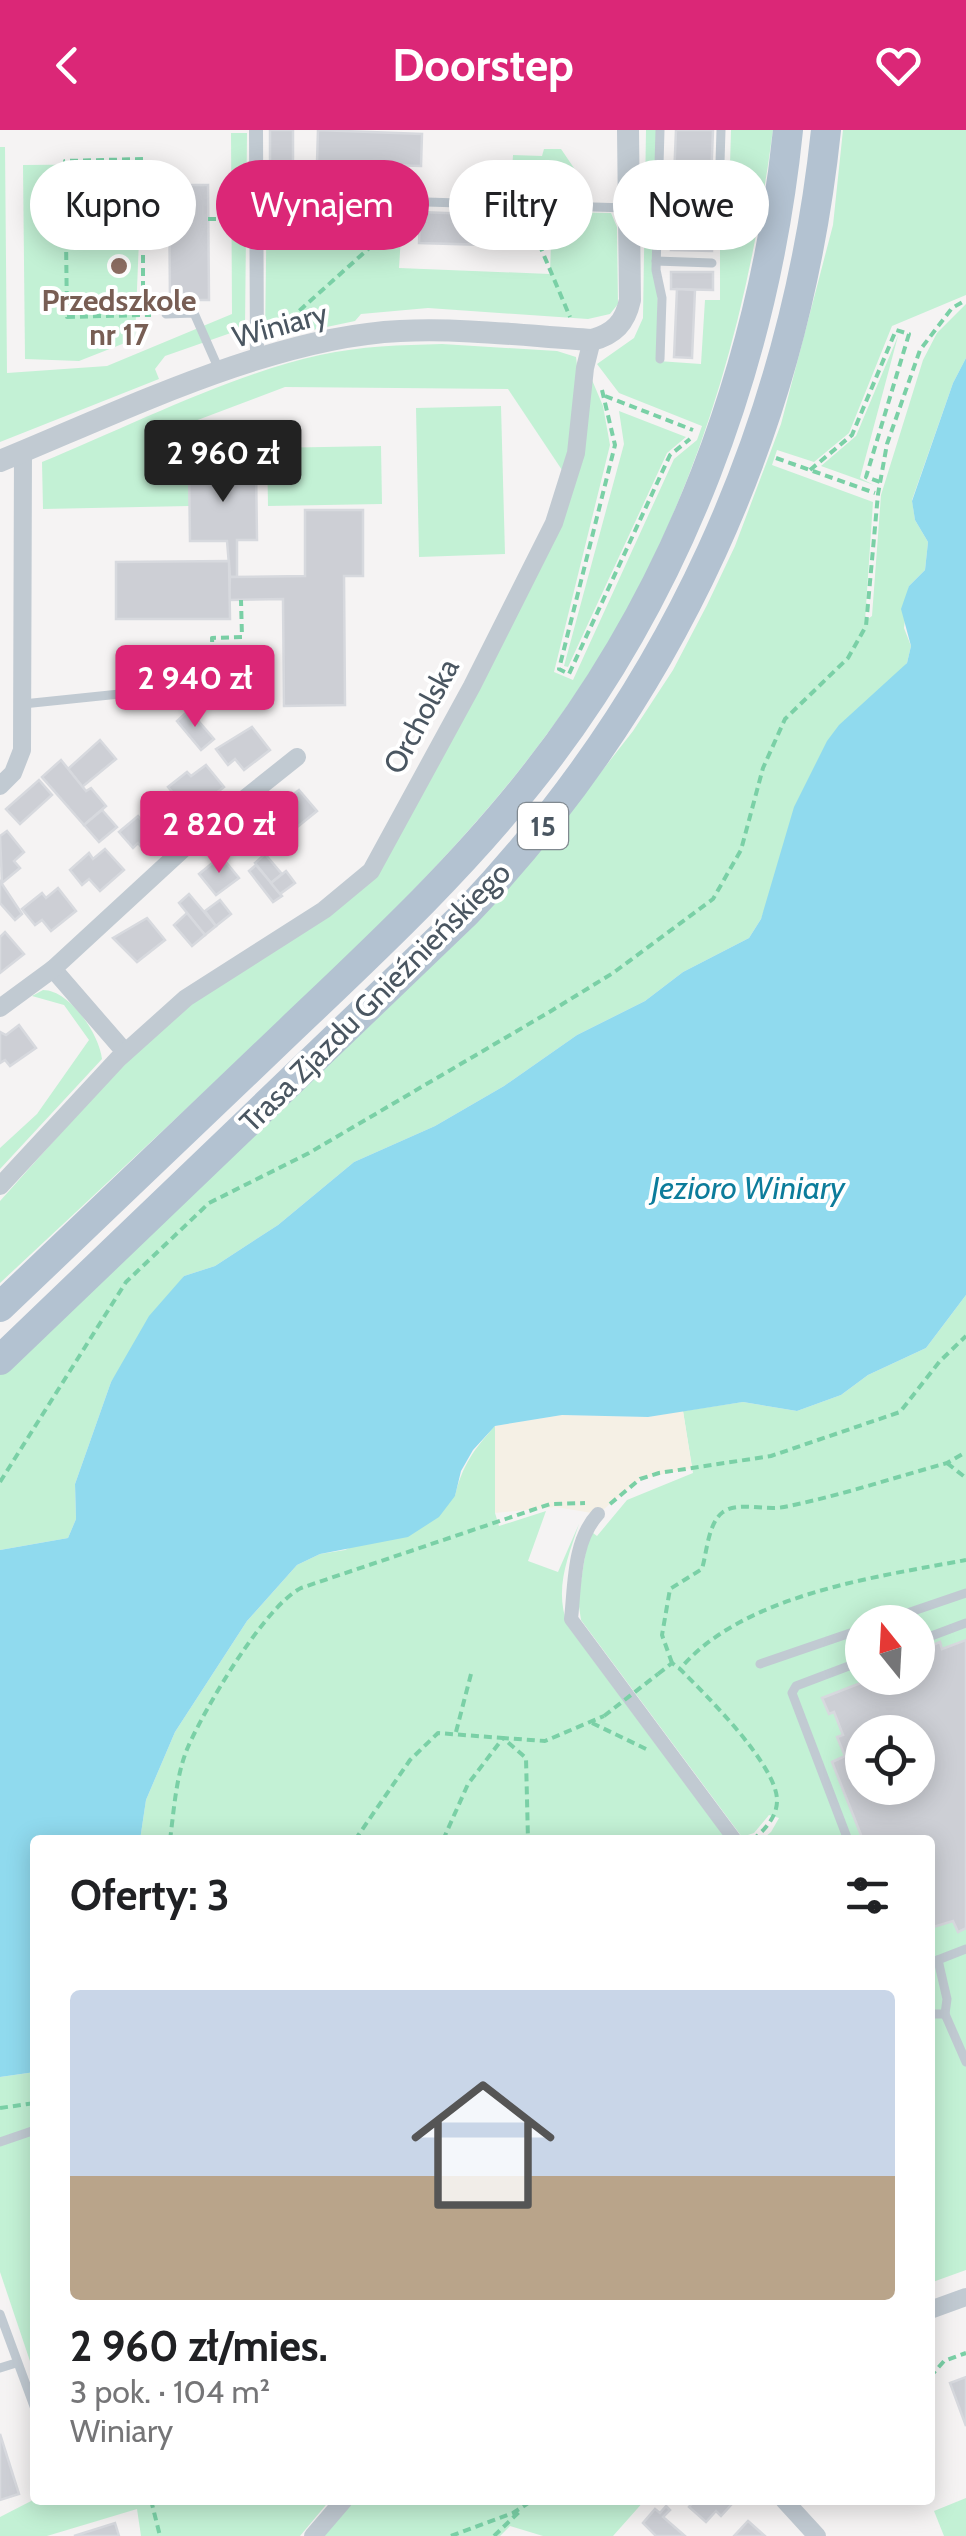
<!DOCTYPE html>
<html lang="pl">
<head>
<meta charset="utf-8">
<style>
	body { margin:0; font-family:Cabin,sans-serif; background:#f2f2f2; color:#202124; height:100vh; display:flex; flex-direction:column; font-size:38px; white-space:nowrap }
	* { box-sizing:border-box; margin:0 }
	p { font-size:32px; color:#757577 }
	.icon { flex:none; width:55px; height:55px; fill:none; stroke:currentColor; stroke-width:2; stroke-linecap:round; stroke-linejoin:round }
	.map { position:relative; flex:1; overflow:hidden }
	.sheet { position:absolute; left:30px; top:1705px; width:905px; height:670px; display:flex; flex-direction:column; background:#fff; border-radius:10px; box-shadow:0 5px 25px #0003 }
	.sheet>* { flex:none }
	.banner { position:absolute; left:30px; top:30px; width:908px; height:90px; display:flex; gap:20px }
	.needle { width:65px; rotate:342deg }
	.tools { position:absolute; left:845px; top:1475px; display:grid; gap:20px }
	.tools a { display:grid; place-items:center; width:90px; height:90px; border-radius:50%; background:#fff; box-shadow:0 5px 25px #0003; font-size:50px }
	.price { position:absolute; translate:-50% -85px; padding:0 22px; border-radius:10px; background:#db2777; color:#fff; font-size:32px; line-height:65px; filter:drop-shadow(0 2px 5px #0008) }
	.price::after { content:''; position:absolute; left:50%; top:60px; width:30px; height:22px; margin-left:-15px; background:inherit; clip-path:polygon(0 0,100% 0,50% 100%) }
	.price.on { background:#222; color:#fff }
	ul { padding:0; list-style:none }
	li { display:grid; align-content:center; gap:20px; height:530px; padding:0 40px }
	li span { display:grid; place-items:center; height:310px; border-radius:10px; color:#555 }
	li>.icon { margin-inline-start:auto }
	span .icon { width:180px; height:180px; fill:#fffc; stroke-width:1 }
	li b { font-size:42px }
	h2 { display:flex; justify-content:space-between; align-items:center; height:120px; padding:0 40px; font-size:42px }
	.pill { padding:0 35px; border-radius:45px; background:#fff; box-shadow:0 5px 25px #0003; font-size:35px; line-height:90px }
	.pill.on { background:#db2777; color:#fff }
	header { display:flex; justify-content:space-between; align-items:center; height:130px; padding:0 40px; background:#db2777; color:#fff; font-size:45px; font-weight:700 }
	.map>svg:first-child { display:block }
</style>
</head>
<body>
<header><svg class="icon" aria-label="back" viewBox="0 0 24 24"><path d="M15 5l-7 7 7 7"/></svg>Doorstep<svg class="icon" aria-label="heart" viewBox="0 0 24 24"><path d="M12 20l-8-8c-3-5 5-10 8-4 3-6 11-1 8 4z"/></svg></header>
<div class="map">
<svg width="966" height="2406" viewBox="0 0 966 2406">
	<rect width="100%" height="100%" fill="#f5f3f3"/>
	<g fill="#c3f1d5" fill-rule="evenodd">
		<path d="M 646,0 L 657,0 L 658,231 L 701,234 L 705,170 L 720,170 L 720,108 L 728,108 L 731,0 L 773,0 C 751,164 711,321 633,468 C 544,637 413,765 276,894 C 184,981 92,1067 0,1153 L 0,1071 C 61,1004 122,930 190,875 C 250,827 322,799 377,744 L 560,396 L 592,250 L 603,276 L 610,315 L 554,542 L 573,550 L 674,329 L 697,310 L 702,296 L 619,263 L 597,234 L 634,208 L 643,188 Z"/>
		<polygon points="843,0 966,0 966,165 892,196 849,303 814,332 777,320 772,335 873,372 865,491 872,486 881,365 923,230 937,203 966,174 966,228 953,253 912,370 915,390 928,412 925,440 909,456 904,498 911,516 907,533 891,551 771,762 761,789 749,808 683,842 645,871 577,905 504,956 435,996 354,1032 278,1095 215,1136 184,1146 111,1252 75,1354 76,1389 68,1408 0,1420 0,1245 548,710 633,601 673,540 707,475 735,416 781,294 833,95"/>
		<polygon points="231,3 247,3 245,198 165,226 155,239 159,249 0,312 0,17 5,17 7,243 107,236 232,184"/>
		<polygon points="544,19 561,19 576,41 573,61 511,57 513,25 542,26"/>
		<polygon points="142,34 135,209 79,231 25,229 23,35"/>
		<polygon points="267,53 404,58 399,138 550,144 552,82 611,83 617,97 618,174 610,184 588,189 428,178 361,184 355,191 265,210"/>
		<polygon points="898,206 860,348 874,355 821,336 856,306"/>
		<path d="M 442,214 L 557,221 L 576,227 C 581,262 573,308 562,340 L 508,259 L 285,257 L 187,294 L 189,376 L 43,379 L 42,332 C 127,297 232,244 320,225 C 361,216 401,215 442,214 Z"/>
		<polygon points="501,276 505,424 419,427 416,278"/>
		<polygon points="619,281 686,307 667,323 568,537 564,536 624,314"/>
		<polygon points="381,316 382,374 268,376 267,318"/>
		<path d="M 43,860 C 69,860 99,903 102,929 L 0,1039 L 0,1018 L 37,984 L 89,910 L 64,875 L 32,866 Z"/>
		<path d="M 966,1165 L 966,2140 L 930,2153 L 930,1710 L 761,1710 L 771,1702 L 779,1688 L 769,1685 L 754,1703 L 742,1707 L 581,1490 L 578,1470 L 589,1400 L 597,1406 L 627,1370 L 693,1343 L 683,1281 L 743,1272 L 797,1281 L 841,1265 L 868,1245 L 926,1218 ZM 862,1492 L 918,1492 L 918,1548 L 862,1548 ZM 862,1602 L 918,1602 L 918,1658 L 862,1658 Z"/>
		<path d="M 495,1296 L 495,1383 L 499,1396 L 546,1381 L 528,1431 L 558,1442 L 579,1394 C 567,1430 554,1460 568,1496 L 727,1710 L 140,1710 L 146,1670 L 175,1602 L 247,1491 L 297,1435 L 320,1424 L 345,1420 L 455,1366 C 462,1336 474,1319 495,1296 Z"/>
		<polygon points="35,1942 35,2246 0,2142 0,1947"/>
		<polygon points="966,2368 966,2406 944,2406 934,2381"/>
		<polygon points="35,2369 35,2370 330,2370 300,2406 141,2406 137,2379 47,2406 0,2406 0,2387"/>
		<polygon points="352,2370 645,2370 613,2406 543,2406 510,2396 500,2406 322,2406"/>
	</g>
	<polygon fill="#f5f0e5" points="683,1281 692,1338 640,1349 598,1384 556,1377 495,1383 495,1296 562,1285 648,1287"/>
	<polygon fill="#90daee" points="966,228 966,1165 926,1218 868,1245 841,1265 797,1281 743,1272 648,1287 562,1285 495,1296 473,1320 461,1341 455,1366 439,1387 408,1407 320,1424 297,1435 247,1491 175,1602 146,1670 140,1710 35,1710 35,1942 0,1947 0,1420 68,1408 76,1389 75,1354 111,1252 149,1186 184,1146 215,1136 278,1095 354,1032 435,996 504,956 577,905 645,871 683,842 749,808 761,789 794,677 827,611 839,595 907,533 911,516 901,479 909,456 925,440 928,412 915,390 912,371 953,253"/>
	<g fill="#cdcfd5" stroke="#d7d9de" stroke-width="2.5" fill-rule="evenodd">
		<polygon points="270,0 293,0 293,31 270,34"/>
		<polygon points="318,0 422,4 421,36 317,33"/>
		<polygon points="676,0 713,0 709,101 713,101 712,121 671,120"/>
		<polygon points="169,55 208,55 209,170 170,170"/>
		<polygon points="420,82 524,86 523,116 419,113"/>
		<polygon points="671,142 713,142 713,160 671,159"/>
		<polygon points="677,159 695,160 692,228 674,227"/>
		<polygon points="189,334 256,334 257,410 237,410 237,447 230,447 227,411 190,411"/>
		<polygon points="305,380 363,380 363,446 344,446 345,575 284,576 283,469 229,470 230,447 305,446"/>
		<polygon points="229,431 230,489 116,489 116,432"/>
		<polygon points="189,580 214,609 201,620 177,591"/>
		<polygon points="252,597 270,620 244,640 235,629 228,635 216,619"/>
		<polygon points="100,610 116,629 82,657 68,639"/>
		<polygon points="61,630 86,661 91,658 106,676 84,695 42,647"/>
		<polygon points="206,635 224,657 197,678 188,667 181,672 168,657 187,642 191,646"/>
		<polygon points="39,650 52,665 20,694 6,679"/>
		<polygon points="299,660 317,681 291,702 285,696 278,702 263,680 282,666 286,670"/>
		<polygon points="102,680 117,697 99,712 84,695"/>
		<polygon points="155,680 174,701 147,724 138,713 133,718 119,702 138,686 142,691"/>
		<polygon points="7,701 24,722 14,731 20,738 2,753 0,706"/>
		<polygon points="105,719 124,740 100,761 89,749 82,755 70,740 89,723 93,729"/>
		<polygon points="265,724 282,744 271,753 255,733"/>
		<polygon points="221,726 239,748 216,765 199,744"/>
		<polygon points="256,735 282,766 273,772 249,741"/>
		<polygon points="286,741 295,753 280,764 271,753"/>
		<polygon points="0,751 22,784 15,790 0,773"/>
		<polygon points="58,758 76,781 51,801 42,790 35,795 22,779 42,763 46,768"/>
		<polygon points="189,764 216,796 205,805 179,773"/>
		<polygon points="220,770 231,784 216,796 205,781"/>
		<polygon points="187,783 205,805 192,816 174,795"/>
		<polygon points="147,788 165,810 137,832 113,808"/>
		<polygon points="5,802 24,824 0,843 0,807"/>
		<polygon points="19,895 36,918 10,936 5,930 0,933 0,902 6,905"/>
		<path d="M 966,1510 L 966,1798 L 958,1802 L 953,1791 L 930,1798 L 930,1710 L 863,1710 L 832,1632 L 845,1626 L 837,1607 L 843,1605 L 834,1582 L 829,1584 L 822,1568 L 866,1551 L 865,1548 L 918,1548 L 918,1521 L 940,1512 L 942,1519 ZM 862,1602 L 918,1602 L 918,1658 L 862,1658 Z"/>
		<polygon points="966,2247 966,2296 950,2253"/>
		<polygon points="0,2304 19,2364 0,2370"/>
		<polygon points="695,2370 724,2370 731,2375 721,2386 716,2381 706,2392 689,2377"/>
		<polygon points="666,2376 670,2380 663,2387 685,2406 656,2406 643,2393 655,2379 660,2383"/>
		<polygon points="748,2391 765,2406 734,2406"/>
		<polygon points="115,2393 119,2406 74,2406"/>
	</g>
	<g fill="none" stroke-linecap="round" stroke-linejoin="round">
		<g stroke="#7ad0a6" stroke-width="4" stroke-dasharray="8 5" stroke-linecap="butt">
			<polyline points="208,89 242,89"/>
			<polyline points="529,90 570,187"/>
			<polyline points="66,108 141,108"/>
			<polyline points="143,185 143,29 65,31 67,187 143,185 151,185"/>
			<polyline points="280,198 415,77"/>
			<polyline points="602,260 615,315 559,539 569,544 670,325 690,309"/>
			<polyline points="605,266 693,300"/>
			<polyline points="776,328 875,363"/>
			<polyline points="810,340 852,305 896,200 909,204 866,347 880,352"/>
			<polyline points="213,538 212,508 242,507 241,470"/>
			<polyline points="947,1333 966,1348"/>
			<polyline points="0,1352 126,1152 209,1073 309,1023 551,881 613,843 713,769 741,720 763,638 785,589 848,528 866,496 878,364 887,314 920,220 952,178 966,170"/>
			<polyline points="610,1374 640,1349 659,1343 771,1326 900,1282 940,1231 966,1206"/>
			<path d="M 672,1533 L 662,1505 L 670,1459 L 702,1439 C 707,1422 708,1393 723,1382 C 739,1371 765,1381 784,1377 C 839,1366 893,1348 947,1333 L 966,1322"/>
			<polyline points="658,1544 672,1533 680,1539"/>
			<polyline points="592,1593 646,1619"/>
			<polyline points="456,1602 471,1544"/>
			<path d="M 170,1710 C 174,1680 176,1645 188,1617 C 205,1578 264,1477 301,1458 L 550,1374 L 585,1373"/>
			<polyline points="355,1710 410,1630 438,1603 503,1608 526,1628 528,1710"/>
			<polyline points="443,1710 468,1654 503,1608 545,1611 604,1586"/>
			<path d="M 752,1710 C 764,1701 777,1687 777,1671 C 778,1636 705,1564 680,1539 C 742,1465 875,1447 966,1430"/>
			<polyline points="0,1978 35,1973"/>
			<polyline points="930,2247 944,2231 966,2223"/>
			<polyline points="151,2370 160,2406"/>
			<polyline points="451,2406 513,2383 533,2370"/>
			<polyline points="494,2406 520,2381"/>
		</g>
		<g stroke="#c1cad2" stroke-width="9">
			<polyline points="426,72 628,78"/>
			<polyline points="718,97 721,0"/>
			<polyline points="656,131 712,133"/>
			<polyline points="166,184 194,183 220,242"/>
			<polyline points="660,229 662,168 656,140 660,0"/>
			<polyline points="23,574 216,554"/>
			<polyline points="881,1492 966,1463"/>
			<polyline points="918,1511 966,1493"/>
			<polyline points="760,1534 862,1499"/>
			<polyline points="848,1710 792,1563 796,1556 862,1531"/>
			<polyline points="930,1833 966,1819"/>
			<polyline points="930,1884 945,1884 947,1869 938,1830"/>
			<polyline points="945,1884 966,1932"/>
			<polyline points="0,2012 35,2000"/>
			<polyline points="0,2184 35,2279"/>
			<polyline points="0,2238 16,2233"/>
		</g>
		<g stroke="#c1cad2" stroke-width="14">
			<polyline points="256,0 257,232"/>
			<path d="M 598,1384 C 573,1411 575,1454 571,1489 L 735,1710"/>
		</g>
		<g stroke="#c1cad2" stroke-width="18">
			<polyline points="0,656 13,643 22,620 23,321"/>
			<polyline points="53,839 125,922"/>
			<polyline points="0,878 53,839 193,710 297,627"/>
			<polyline points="0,1056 118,929 186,868 324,780 371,741 472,556 554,393 576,323 585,238 592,210"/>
			<polyline points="930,2180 966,2167"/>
			<polyline points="784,2370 817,2406"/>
			<polyline points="313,2406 344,2370"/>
		</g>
		<path stroke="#c1cad2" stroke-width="22" d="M 0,331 C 120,282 271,207 400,201 C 464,198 528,206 592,210 C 614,204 625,193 630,170 L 628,0"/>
		<g stroke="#b3c2d1" stroke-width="30">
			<path d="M 0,1177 C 96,1085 193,993 289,901 C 373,821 458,742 530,651 C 678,466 764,235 788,0"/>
			<path d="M 0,1230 L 466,783 C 672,566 795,297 826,0"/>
		</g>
		<polyline stroke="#7ad0a6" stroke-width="4" stroke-dasharray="8 5" stroke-linecap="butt" points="604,1586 658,1544"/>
	</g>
	<circle fill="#8d6e63" stroke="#fff" stroke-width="4" cx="119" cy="136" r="10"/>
	<g text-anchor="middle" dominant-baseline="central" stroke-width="8" stroke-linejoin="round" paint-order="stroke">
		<rect fill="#fff" stroke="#808990" stroke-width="2.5" x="518" y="673" width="50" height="46" rx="8"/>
		<g font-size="28" font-weight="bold" fill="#4a5661">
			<text x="543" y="696">15</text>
		</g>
		<g font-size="30" font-weight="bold" fill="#785e54" stroke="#fff">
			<text x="119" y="170">Przedszkole<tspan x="119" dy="34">nr 17</tspan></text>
		</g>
		<g font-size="30" fill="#4a5661" stroke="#fff">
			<text transform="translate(280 195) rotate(-15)">Winiary</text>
			<text transform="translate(421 586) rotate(-62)">Orcholska</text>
			<text transform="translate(375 867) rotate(-45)">Trasa Zjazdu Gnieźnieńskiego</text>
		</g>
		<g font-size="32" font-style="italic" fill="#0c7c9b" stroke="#fff">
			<text x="748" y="1057">Jezioro Winiary</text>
		</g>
	</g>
</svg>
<div class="tools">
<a><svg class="needle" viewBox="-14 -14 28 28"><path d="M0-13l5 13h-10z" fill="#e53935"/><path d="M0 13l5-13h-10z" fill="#757577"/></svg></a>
<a><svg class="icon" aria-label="locate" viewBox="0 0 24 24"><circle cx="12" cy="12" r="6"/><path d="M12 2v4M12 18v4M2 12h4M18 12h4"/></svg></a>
</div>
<b class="price on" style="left:223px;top:375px">2 960 zł</b>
<b class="price" style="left:195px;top:600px">2 940 zł</b>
<b class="price" style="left:219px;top:746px">2 820 zł</b>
<div class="banner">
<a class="pill">Kupno</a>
<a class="pill on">Wynajem</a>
<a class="pill">Filtry</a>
<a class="pill">Nowe</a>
</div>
<section class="sheet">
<h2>Oferty: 3<svg class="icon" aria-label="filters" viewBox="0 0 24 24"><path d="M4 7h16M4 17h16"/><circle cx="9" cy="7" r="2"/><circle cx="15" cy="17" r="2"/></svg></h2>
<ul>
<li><span style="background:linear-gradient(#c9d6e8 60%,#b9a48a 0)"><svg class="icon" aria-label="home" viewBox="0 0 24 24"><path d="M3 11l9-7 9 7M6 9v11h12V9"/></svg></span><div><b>2 960 zł/mies.</b><p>3 pok. · 104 m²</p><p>Winiary</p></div></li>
</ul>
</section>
</div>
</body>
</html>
